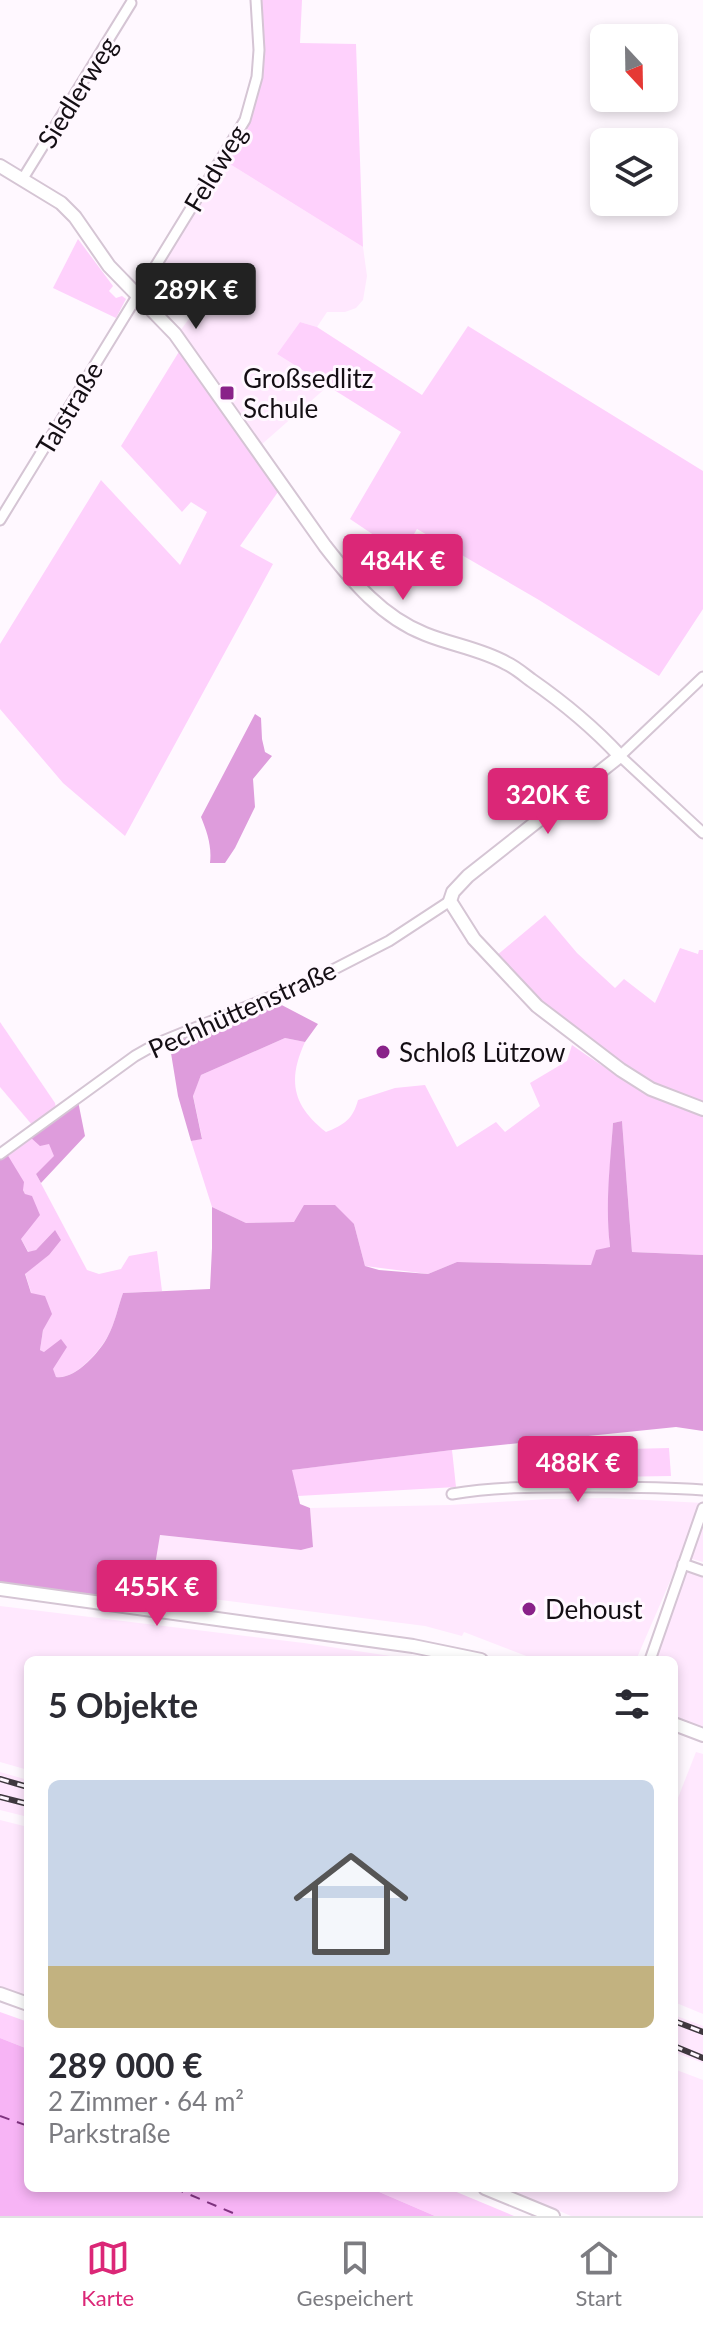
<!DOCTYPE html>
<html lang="de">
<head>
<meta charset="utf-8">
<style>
	body { margin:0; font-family:Lato,sans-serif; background:#f2f2f3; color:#2b2b33; height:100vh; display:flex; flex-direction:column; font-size:30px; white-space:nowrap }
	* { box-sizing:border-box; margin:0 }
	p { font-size:26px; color:#7c7c81 }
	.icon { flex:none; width:44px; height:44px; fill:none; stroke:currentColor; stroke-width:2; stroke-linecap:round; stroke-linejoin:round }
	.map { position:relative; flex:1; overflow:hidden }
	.panel { position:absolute; left:24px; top:1656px; width:654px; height:536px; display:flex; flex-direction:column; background:#fff; border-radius:12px; box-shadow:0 4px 12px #0003 }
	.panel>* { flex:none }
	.needle { width:52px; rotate:158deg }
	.tools { position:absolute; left:590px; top:24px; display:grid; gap:16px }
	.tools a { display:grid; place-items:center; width:88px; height:88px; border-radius:12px; background:#fff; box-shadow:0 4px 12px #0003; font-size:40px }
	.price { position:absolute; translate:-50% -68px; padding:0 18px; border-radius:8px; background:#db2777; color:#fff; font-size:26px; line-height:52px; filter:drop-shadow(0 2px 4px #0008) }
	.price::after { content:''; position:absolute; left:50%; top:48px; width:24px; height:18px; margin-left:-12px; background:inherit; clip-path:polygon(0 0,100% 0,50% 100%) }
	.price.selected { background:#222; color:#fff }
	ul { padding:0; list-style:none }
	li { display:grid; align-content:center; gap:16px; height:424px; padding:0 24px }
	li+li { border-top:2px solid #e1e1e2 }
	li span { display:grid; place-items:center; height:248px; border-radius:12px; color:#555 }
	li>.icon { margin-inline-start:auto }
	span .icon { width:144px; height:144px; fill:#fffc; stroke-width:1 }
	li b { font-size:34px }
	h2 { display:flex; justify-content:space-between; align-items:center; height:96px; padding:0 24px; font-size:34px }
	.menu { display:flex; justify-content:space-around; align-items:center; height:112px; border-top:2px solid #e1e1e2; background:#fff; font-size:22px; color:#7c7c81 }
	.menu a { display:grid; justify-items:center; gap:4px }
	.menu .selected { color:#db2777 }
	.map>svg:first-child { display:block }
</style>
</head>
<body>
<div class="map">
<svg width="703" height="2216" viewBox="0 0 703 2216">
	<rect width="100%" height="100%" fill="#fff8ff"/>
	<g fill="#ffe8fe">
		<polygon points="225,161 363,247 367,276 363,300 356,308 345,312 327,312 317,327 300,322 277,354 328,386 261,445 180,331 194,312 179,297 166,315 151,301 146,293 146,287 198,204 202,203 206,199 205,193"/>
		<polygon points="609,1498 703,1503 703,1562 681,1556 636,1660 537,1660 464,1632 462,1636 425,1626 150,1591 159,1535 301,1550 313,1547 310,1508 450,1505 547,1499"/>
		<polygon points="687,1570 703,1576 703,1729 674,1719 674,1660 654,1660"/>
		<polygon points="0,1606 304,1643 417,1660 28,1660 28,1770 0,1762"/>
		<polygon points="696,1752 703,1754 703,2014 674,2002 674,1808"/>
		<polygon points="0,1772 28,1780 28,1817 0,1810"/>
		<polygon points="0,1820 28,1827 28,1997 0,1987"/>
		<polygon points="674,2015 703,2026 703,2063 674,2052"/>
		<polygon points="674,2069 703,2080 703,2216 571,2216 506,2188 674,2188"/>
	</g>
	<g fill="#fed1fc">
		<polygon points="260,0 302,0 300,43 356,44 363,247 225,161 247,123 263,67"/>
		<polygon points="78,239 113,286 109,291 116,298 122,296 126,299 116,318 53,288"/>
		<polygon points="300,322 317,327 422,395 468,326 703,471 703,609 659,676 539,600 417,529 402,554 350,519 401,432 277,354"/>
		<polygon points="180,350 280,489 240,546 273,564 125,836 63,783 0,709 0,644 101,480 180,565 207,512 191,502 182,512 121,446"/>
		<polygon points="545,915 577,953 615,988 624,979 655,1003 680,948 698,954 699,950 703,950 703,1103 653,1085 621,1065 542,1005 496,956"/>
		<polygon points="0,1022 55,1103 56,1108 33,1126 0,1087"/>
		<path d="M 285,1038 L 305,1042 C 287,1081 293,1106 326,1132 C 344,1125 353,1119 358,1100 L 395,1088 L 425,1085 L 457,1147 L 496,1122 L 505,1132 L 540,1106 L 530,1083 L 567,1061 L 572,1045 C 616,1076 652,1098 703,1116 L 703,1255 L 632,1252 L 622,1121 L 613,1123 C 610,1165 606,1206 610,1248 L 591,1265 L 457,1262 L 428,1274 L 365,1266 L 354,1224 L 294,1222 L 246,1223 L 212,1207 L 191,1141 L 202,1138 L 193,1095 L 201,1075 Z"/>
		<path d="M 30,1137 L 49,1143 L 55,1156 L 36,1174 L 87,1270 L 99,1274 L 121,1269 L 129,1256 L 157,1251 L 162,1291 L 123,1293 C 118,1307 115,1323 108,1336 C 99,1352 75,1380 56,1377 L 44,1352 L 40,1350 L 43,1330 L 25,1273 L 49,1255 L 55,1230 L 36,1250 L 29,1253 L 21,1239 L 25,1194 L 7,1154 Z"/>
		<polygon points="669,1448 671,1476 547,1478 547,1451"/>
		<polygon points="452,1450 456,1487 298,1496 291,1470"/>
		<polygon points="0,2012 28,2022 28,2049 0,2038"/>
		<polygon points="370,2188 447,2188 514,2216 435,2216"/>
	</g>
	<g fill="#de9cdc">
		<path d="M 255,714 L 261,718 L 262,739 L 265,752 L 272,756 L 253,779 L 255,807 L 235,848 L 225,863 L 210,863 C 212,846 207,832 201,817 Z"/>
		<polygon points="274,1001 318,1024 305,1042 285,1038 201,1075 193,1096 202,1139 191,1141 178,1096 169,1041"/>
		<polygon points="78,1101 85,1136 41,1183 36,1174 54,1156 49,1144 40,1146 30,1137"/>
		<path d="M 622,1121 L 632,1252 L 703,1255 L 703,1431 L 676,1427 L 452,1450 L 292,1470 L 300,1504 L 310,1508 L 313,1547 L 301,1550 L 160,1535 L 149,1601 L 0,1583 L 0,1159 L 7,1154 L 24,1182 L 23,1190 L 25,1194 L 32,1196 L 40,1215 L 21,1239 L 28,1252 L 36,1250 L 55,1230 L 61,1240 L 49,1255 L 25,1274 L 31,1293 L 45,1296 L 52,1314 L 43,1330 L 40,1350 L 44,1352 L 61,1339 L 67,1347 L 53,1369 L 56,1377 C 75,1380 100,1352 108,1336 C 115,1323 118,1307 123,1293 L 210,1289 L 212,1248 L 212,1207 L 246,1223 L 294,1222 L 304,1205 L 335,1205 L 354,1224 L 365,1266 L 379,1270 L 428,1274 L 457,1262 L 591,1265 L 596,1250 L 610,1247 C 605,1206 610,1165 613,1123 Z"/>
	</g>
	<polygon fill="#f7b4f5" points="0,2038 28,2049 28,2188 370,2188 435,2216 0,2216"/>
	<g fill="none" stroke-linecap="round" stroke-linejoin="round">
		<g stroke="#7f337f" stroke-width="2" stroke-dasharray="10 8" stroke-linecap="butt">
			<polyline points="0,2116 28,2126"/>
			<polyline points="174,2188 240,2216"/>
		</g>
		<g stroke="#d5c5d4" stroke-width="13">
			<g id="street">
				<polyline points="22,180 131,3"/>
				<polyline points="0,520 245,120 257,77 259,50 256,0"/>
				<polyline points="703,677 620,756 703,833"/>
				<polyline points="0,1154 135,1056 158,1043 315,979 389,941 450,901"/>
				<path d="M 452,1494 C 497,1486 544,1487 590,1487 C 628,1487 665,1487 703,1490"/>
				<polyline points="683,1564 703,1571"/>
				<polyline points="650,1660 703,1508"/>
			</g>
		</g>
		<g stroke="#d5c5d4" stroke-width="16">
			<g id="secondary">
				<path d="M 0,166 L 61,203 L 75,217 L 109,266 L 175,334 L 325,546 C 353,582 382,617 425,634 C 452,645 481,649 506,663 C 515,667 523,674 531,680 C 564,703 593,727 620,756 L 468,876 L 453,892 L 450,901 L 474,939 L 537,1006 L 621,1070 L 651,1089 L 703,1109"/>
				<polyline points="0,1589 413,1646 481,1660"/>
				<polyline points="674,1724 703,1735"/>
				<polyline points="0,1994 28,2004"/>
				<polyline points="485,2188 553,2216"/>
			</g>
		</g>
		<use href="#street" stroke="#fff" stroke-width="9"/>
		<use href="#secondary" stroke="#fff" stroke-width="12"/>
		<g stroke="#3f383f" stroke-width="6">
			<g id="rail">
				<polyline points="0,1779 28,1787"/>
				<polyline points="0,1797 28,1804"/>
				<polyline points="674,2021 703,2032"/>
				<polyline points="674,2046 703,2058"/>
			</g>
		</g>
		<use href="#rail" stroke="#fff8ff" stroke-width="3" stroke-dasharray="9" stroke-linecap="butt"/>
	</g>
	<g fill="#892289" stroke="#fff8ff" stroke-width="3">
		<rect x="219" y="385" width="16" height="16" rx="4"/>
		<circle cx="383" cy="1052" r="8"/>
		<circle cx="529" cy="1609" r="8"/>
	</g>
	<g text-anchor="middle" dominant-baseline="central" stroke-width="6" stroke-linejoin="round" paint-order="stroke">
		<g font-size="26" fill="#140e14" stroke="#fff8ff">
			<text transform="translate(77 92) rotate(-58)">Siedlerweg</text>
			<text transform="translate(215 168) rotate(-59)">Feldweg</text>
			<text transform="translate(69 408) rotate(-59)">Talstraße</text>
			<text transform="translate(242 1009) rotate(-24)">Pechhüttenstraße</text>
		</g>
		<g font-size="26" fill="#140e14" stroke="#fff8ff" text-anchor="start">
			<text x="243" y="378">Großsedlitz<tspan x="243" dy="30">Schule</tspan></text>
			<text x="399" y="1052">Schloß Lützow</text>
			<text x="545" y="1609">Dehoust</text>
		</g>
	</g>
</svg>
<div class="tools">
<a><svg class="needle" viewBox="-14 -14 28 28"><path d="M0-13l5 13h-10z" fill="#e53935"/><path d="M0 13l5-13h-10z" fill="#7c7c81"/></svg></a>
<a><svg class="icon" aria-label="layers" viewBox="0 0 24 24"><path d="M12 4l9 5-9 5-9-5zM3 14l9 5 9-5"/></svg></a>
</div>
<b class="price selected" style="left:196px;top:331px">289K €</b>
<b class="price" style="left:403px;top:602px">484K €</b>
<b class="price" style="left:548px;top:836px">320K €</b>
<b class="price" style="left:578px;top:1504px">488K €</b>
<b class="price" style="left:157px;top:1628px">455K €</b>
<section class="panel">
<h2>5 Objekte<svg class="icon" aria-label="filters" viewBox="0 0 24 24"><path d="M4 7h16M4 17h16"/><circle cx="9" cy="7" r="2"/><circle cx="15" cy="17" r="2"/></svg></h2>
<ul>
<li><span style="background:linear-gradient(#c9d6e8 75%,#c2b280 0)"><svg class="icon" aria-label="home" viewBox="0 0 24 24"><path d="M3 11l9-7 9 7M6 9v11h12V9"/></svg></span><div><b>289 000 €</b><p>2 Zimmer · 64 m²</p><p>Parkstraße</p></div></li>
</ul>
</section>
</div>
<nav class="menu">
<a class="selected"><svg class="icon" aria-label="map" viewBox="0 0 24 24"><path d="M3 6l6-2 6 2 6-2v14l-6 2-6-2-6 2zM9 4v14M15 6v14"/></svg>Karte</a>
<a><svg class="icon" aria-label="saved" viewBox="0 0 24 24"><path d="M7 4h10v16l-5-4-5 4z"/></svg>Gespeichert</a>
<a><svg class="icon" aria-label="home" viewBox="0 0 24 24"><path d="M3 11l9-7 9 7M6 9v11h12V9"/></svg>Start</a>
</nav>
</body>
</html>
